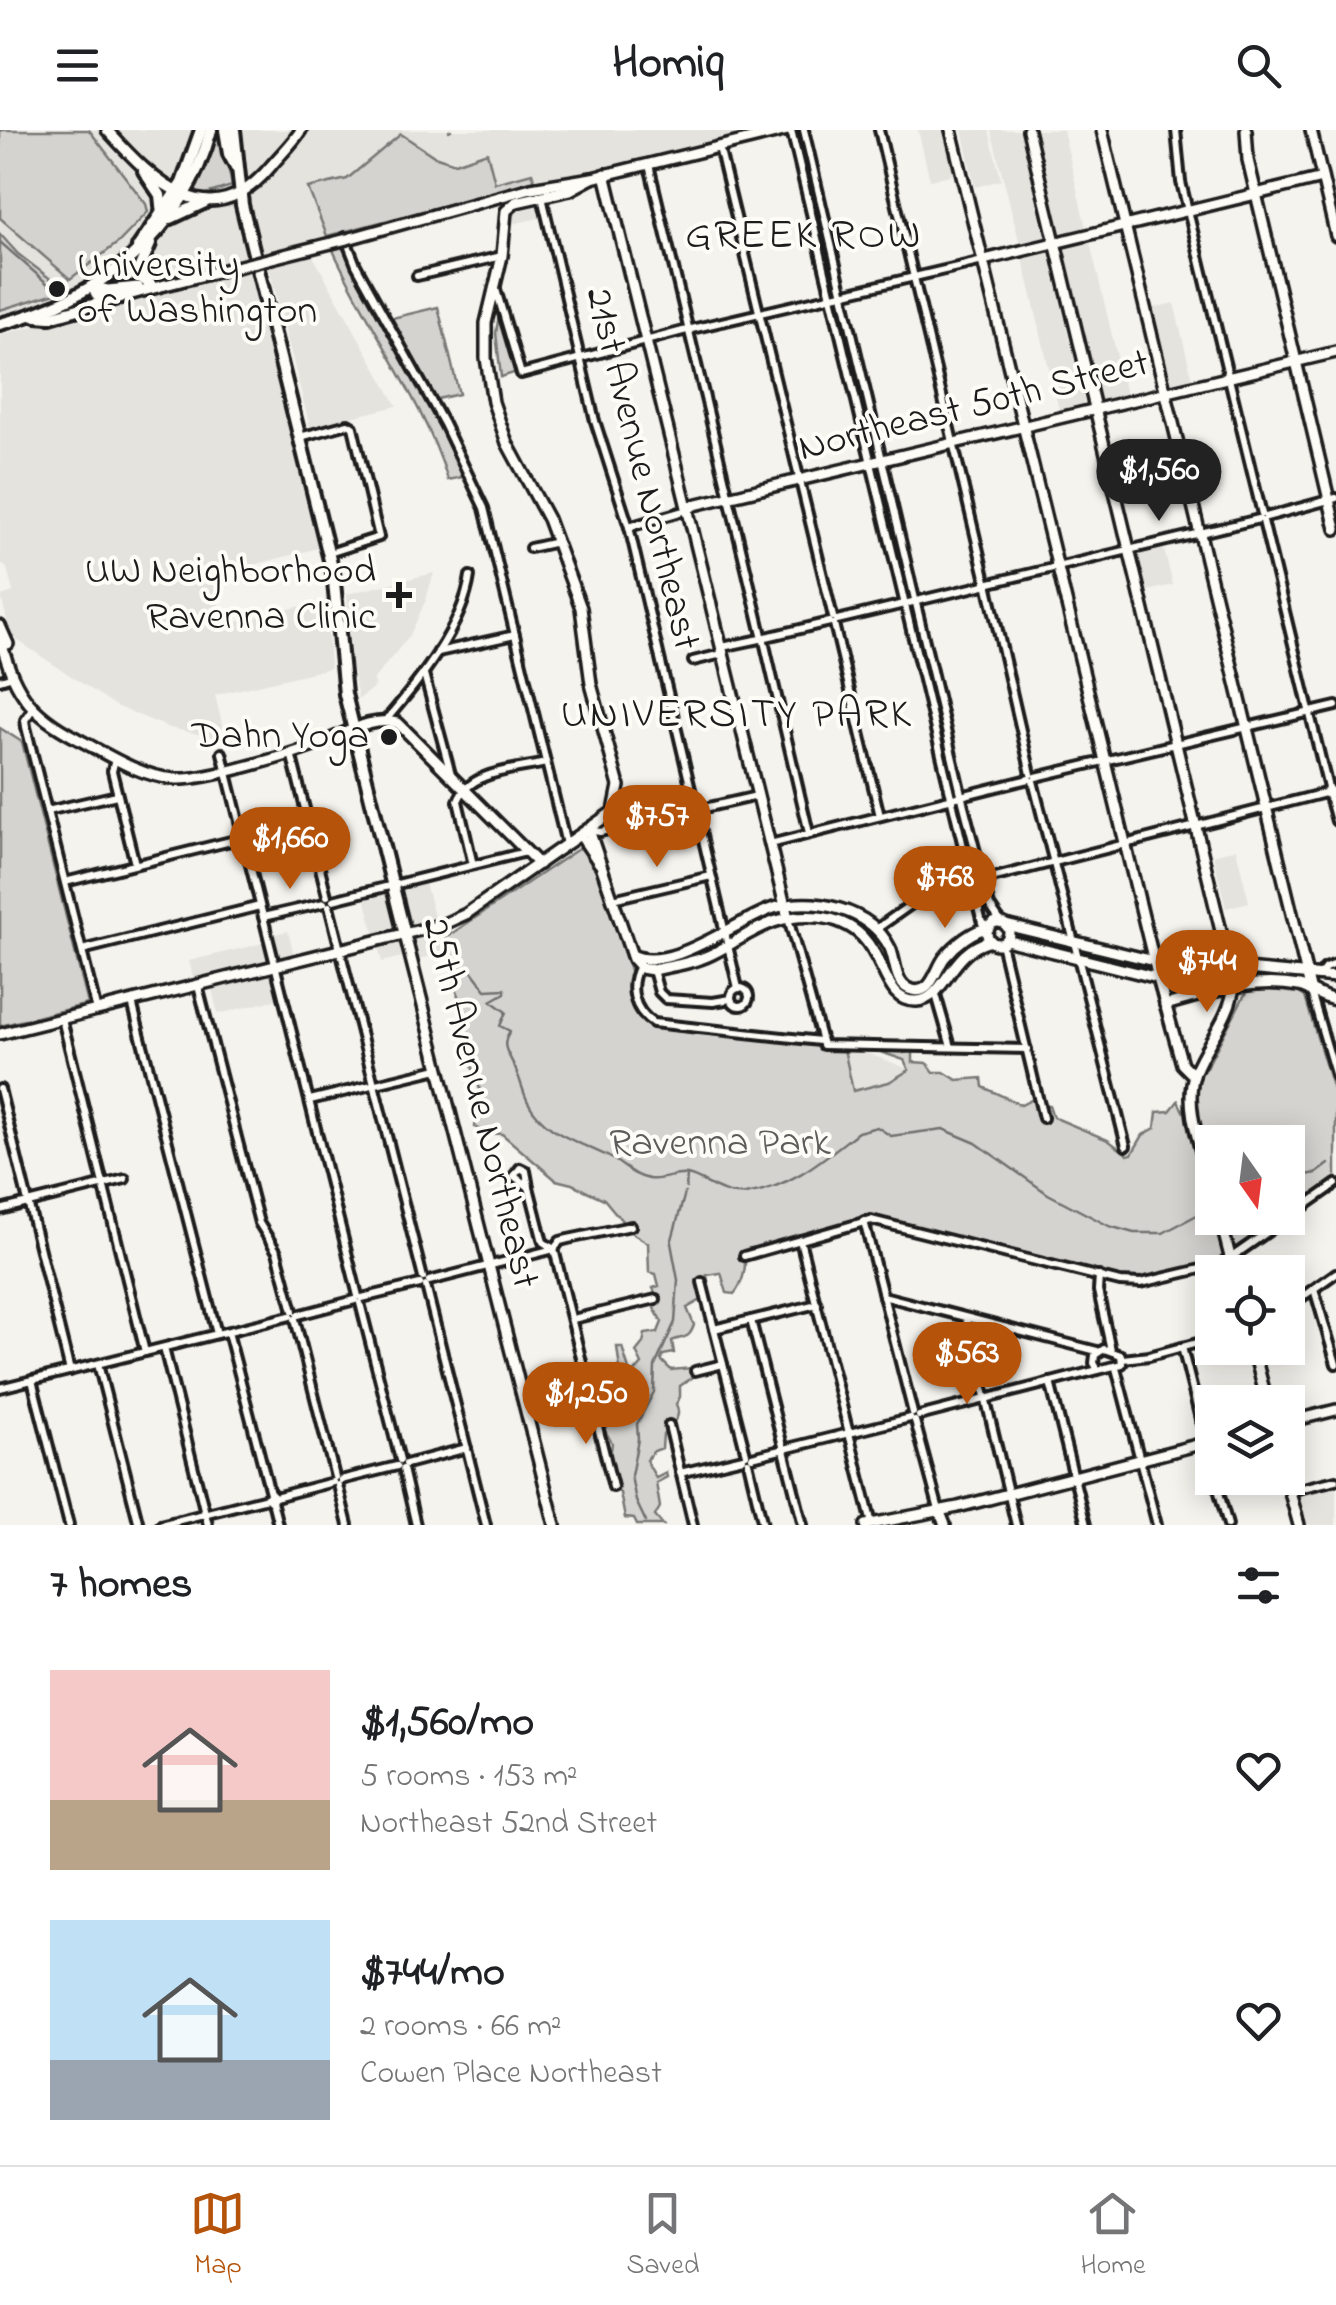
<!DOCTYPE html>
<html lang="en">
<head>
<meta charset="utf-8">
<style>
	body { margin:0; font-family:"Indie Flower",sans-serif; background:#f6f6f6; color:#202124; height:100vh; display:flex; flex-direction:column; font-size:38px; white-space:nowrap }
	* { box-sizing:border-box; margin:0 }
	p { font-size:32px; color:#757577 }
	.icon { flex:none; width:55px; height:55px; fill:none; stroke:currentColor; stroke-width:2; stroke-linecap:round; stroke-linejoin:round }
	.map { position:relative; height:1395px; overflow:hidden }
	.details { display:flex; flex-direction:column; background:#fff; flex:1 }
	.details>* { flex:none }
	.needle { width:65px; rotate:166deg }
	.buttons { position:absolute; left:1195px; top:995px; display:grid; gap:20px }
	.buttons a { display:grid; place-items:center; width:110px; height:110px; border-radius:0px; background:#fff; box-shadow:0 5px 25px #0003; font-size:50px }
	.price { position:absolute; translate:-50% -85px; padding:0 22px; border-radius:35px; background:#b45309; color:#fff; font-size:32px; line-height:65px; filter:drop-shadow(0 2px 5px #0008) }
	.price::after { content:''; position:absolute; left:50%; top:60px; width:30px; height:22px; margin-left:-15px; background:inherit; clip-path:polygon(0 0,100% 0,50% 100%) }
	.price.current { background:#222; color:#fff }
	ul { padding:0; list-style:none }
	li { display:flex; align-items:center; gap:30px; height:250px; padding:0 50px }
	li span { display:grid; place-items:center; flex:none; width:280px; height:200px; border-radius:0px; color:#555 }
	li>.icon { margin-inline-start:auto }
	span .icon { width:120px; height:120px; fill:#fffc; stroke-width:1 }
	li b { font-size:42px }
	h2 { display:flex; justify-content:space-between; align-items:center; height:120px; padding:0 50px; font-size:42px }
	header { display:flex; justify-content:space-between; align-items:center; height:130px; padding:0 50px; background:#fff; font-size:45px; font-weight:700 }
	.tabs { display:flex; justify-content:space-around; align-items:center; height:140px; border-top:2px solid #e0e0e0; background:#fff; font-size:28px; color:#757577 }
	.tabs a { display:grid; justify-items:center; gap:5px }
	.tabs .current { color:#b45309 }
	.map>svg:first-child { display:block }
</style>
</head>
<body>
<header><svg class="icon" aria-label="menu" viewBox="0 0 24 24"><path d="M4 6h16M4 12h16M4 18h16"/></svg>Homiq<svg class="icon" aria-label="search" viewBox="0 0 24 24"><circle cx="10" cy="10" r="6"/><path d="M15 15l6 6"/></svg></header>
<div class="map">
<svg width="1336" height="1395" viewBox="0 0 1336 1395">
	<rect width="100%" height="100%" fill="#f4f3ee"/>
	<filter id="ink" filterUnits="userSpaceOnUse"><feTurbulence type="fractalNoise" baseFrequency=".01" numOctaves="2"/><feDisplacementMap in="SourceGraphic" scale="20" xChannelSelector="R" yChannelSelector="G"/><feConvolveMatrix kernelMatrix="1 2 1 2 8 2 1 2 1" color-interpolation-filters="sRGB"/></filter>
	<g filter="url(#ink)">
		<g fill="#e4e3de">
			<polygon points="0,0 756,0 579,44 530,49 539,88 512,94 513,83 518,77 512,54 432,80 310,111 314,128 397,276 310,297 265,122 0,187"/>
			<polygon points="918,0 944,0 957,43 930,50"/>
			<polygon points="962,0 989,0 1001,50 975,57"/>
			<polygon points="991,0 1020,0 1046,107 1020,114"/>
			<polygon points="1036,0 1063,0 1086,98 1061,104"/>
			<polygon points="1090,113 1126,264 1100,270 1064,119"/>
			<polygon points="1049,123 1085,274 1059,280 1023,129"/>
			<polygon points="250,138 318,418 212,446 224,495 326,470 330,538 215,565 226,610 170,598 116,576 11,506 1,466 13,462 7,438 0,433 0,205"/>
			<polygon points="1174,173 1192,248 1171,253 1153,178"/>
			<polygon points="1164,419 1173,455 1147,461 1138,425"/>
			<polygon points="434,443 425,472 410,505 373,550 375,556 358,570 351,531 347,464"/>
			<polygon points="1236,719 1249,772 1226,778 1213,725"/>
			<polygon points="425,753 445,828 434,831 432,826 419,829 417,823 382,832 365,768"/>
			<polygon points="288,801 294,825 269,831 278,869 218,884 209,847 194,851 189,831 276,810 275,804"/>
			<polygon points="844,919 864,922 909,939 890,952 852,961"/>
			<polygon points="1336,1357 1336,1395 1304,1395 1296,1367"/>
		</g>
		<g fill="#d4d3cf" stroke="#787876" stroke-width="2.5">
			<polygon points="0,0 89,0 146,74 148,82 119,112 70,149 0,88"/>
			<polygon points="221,0 232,56 206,64 197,63 195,57 215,2"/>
			<polygon points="401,4 434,26 455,33 487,22 495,53 532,43 535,52 327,106 308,58 347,49"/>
			<polygon points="801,7 804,9 838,154 836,157 831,155 798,10"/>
			<polygon points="0,104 18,124 65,160 0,180"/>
			<path d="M 342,117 L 453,318 L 462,347 L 448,350 C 425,274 367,195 333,120 Z"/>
			<polygon points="839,173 843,174 877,320 875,324 870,321 836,176"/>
			<polygon points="438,177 459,264 433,270 388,189"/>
			<polygon points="500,178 517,242 501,247 496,203"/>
			<polygon points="882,338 913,464 906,465 875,340"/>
			<polygon points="918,483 959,658 953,659 911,485"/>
			<polygon points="0,598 22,612 88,874 0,896"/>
			<path d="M 581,717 L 596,740 L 631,843 C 625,861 635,887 650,897 L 844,919 L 853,961 L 889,952 L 909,940 L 904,930 L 875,920 L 903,920 L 904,923 L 913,921 L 913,932 L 927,933 L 934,942 L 944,942 L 957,950 L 982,948 L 983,957 L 1021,975 L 1033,969 L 1049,975 L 1053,987 L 1108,1010 L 1128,1025 L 1132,1024 L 1143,1005 L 1155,998 L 1157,982 L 1170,981 L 1178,971 L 1183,981 L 1191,967 L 1194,946 L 1205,940 L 1244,866 L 1252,858 L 1299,863 L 1305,867 L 1336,970 L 1336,1047 L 1288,1082 L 1288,1012 L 1212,1012 L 1212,1088 L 1279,1088 L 1219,1128 L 1162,1148 L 1127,1152 L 870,1088 L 744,1124 C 747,1136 743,1154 734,1164 L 727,1163 L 721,1143 L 707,1145 L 710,1165 L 687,1178 L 694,1195 C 689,1210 684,1206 672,1211 L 674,1223 L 663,1225 L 661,1230 L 671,1240 L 691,1238 L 692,1248 L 680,1256 L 680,1267 L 676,1274 C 683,1289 671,1293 663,1304 L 662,1318 L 654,1321 L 646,1330 L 656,1348 L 666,1343 L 667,1347 L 656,1353 L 660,1377 L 655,1386 L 663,1395 L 637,1395 L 634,1389 L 625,1388 L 620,1363 C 599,1348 610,1334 612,1313 L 604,1299 L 613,1291 L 613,1285 L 625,1278 L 625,1259 L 608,1259 L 604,1252 L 621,1247 L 617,1217 L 622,1217 L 630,1243 L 635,1242 L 642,1234 L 636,1222 L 643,1213 L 645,1204 L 658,1202 L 662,1192 L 654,1178 L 658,1169 L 653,1158 L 659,1156 L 656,1144 L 649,1142 L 648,1113 L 632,1103 L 604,1069 L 572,1054 L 556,1050 L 502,1004 L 485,1003 L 475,997 L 481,963 L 465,915 L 462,884 L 445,808 Z"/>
			<path d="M 809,776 C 865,789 891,808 907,864 L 904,866 L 888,849 L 883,828 L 863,802 L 794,782 L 795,778 Z"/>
			<polygon points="1169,837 1220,842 1226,850 1222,856 1175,868 1165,842"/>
		</g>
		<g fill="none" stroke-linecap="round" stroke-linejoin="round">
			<g stroke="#72716f" stroke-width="2.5">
				<polyline points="449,1 451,0"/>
				<polyline points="0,112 49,155"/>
				<path d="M 470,839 L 486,860 L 505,859 L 505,863 L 491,871 L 506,882 L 500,896 L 510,901 C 500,916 508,922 514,936 C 520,947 522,960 528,972 C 544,1004 580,1012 609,1027 C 624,1035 632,1046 649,1049 C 663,1051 675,1043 687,1045 C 704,1048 721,1067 745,1064 C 792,1057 822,1030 858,1002 L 877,997 L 891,1006 L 943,999 L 976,1013 L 1048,1064 L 1109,1096 L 1134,1103 L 1163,1103 L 1212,1077"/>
				<polyline points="1288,1048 1317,1043 1329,1034"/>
				<polyline points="686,1058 687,1045"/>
				<polyline points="646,1392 636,1371 631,1346 638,1309 637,1294 654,1262 655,1236 675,1192 678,1150 671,1113 685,1063"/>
			</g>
			<g stroke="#1c1c1c" stroke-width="14">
				<g id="street">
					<polyline points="791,0 971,750 982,793 988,797"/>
					<polyline points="804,0 963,672 990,776 1001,792"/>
					<polyline points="879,0 986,451"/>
					<polyline points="1176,0 1181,52 1262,384"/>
					<polyline points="719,17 833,487"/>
					<polyline points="649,35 762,505"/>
					<polyline points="542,67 595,291 629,397 738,858"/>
					<polyline points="345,107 356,135 444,294 484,378 566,714"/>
					<polyline points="417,146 502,126"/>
					<polyline points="495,156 521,244 683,201 983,131"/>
					<polyline points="300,307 348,294 353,297 379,407 329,423"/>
					<polyline points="1266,387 1336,368"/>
					<polyline points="1263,391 1328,658"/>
					<polyline points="629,397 687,380"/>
					<polyline points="530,418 557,412"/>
					<polyline points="990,453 1259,389"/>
					<polyline points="988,457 1031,644"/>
					<polyline points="837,490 984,455"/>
					<polyline points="834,494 880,686"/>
					<polyline points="766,507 830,492"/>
					<polyline points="764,511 809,703"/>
					<polyline points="722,517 760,509"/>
					<polyline points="438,522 515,505"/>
					<polyline points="693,531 722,524"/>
					<polyline points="424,544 451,644"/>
					<polyline points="0,550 13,546"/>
					<polyline points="32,580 25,590 26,597 97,881"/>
					<path d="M 385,591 C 418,553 463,497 470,446"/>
					<polyline points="222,623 358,1166"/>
					<polyline points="291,623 327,766"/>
					<polyline points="115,629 112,641 135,734"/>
					<polyline points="1036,647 1336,576"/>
					<polyline points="1033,651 1126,1016"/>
					<polygon points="1328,658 1332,662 1329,666 1325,663"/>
					<polyline points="619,665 628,672 634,694"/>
					<polyline points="1329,666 1336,691"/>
					<polyline points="47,681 117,665"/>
					<polyline points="589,700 600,702 757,666"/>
					<polyline points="770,714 1029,649"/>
					<path d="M 473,735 L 458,671 C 470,640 517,640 546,633"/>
					<polyline points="65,752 243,708"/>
					<polyline points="613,769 711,746"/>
					<polyline points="333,770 526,722"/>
					<polyline points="329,776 423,1148"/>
					<polyline points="263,787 324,773"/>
					<polyline points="788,788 823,915 1027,919"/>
					<polyline points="875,800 916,771 937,762 1325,663"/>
					<polyline points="1001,813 1043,988"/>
					<polyline points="82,820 260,776"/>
					<path d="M 639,836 C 628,856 633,880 653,893 L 820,911"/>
					<polyline points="653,840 659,862 666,869 713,872 731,869"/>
					<polyline points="1319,846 1325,838 1336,834"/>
					<polyline points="198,856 259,1093 277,1122 293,1181"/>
					<circle cx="740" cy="867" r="9"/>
					<polyline points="935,861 951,917"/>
					<polyline points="1311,862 1336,947"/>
					<polyline points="132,872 217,1204"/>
					<polyline points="62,889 145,1222"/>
					<polyline points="0,959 70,1241"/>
					<polyline points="310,970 438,939"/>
					<polygon points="520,1038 526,1041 529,1057 514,1046"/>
					<polyline points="529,1057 543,1112 554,1119 613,1357"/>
					<polyline points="0,1080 125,1049"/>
					<polyline points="864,1091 913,1283"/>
					<polyline points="800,1110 872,1394"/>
					<polyline points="744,1126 871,1090 1120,1152 1141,1153 1222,1134 1336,1054"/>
					<polyline points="1099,1146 1098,1161 1111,1220"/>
					<polyline points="429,1151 554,1119 560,1111 568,1109 631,1096"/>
					<polyline points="702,1152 746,1324"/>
					<polyline points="426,1156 486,1395"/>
					<polyline points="1314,1159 1336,1234"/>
					<polyline points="883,1166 1097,1221"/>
					<polyline points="362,1168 420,1154"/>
					<polyline points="360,1173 400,1330"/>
					<polyline points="1288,1177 1336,1143"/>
					<polyline points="298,1185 355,1170"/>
					<polyline points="966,1188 1016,1395"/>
					<polyline points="295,1189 335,1347"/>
					<polyline points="573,1189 656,1169"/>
					<polyline points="751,1190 803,1395"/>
					<polyline points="714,1199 817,1174"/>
					<polyline points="228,1202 270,1363"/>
					<polyline points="1182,1217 1212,1337"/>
					<polyline points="164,1218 208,1395"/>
					<polygon points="1104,1219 1121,1225 1122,1234 1098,1240 1094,1233 1095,1225"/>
					<polyline points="1123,1229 1149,1226 1212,1209"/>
					<polyline points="98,1234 139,1395"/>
					<polyline points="1116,1238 1157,1395"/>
					<polyline points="695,1241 723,1234"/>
					<polyline points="32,1250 69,1395"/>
					<polyline points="1050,1252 1086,1395"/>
					<polyline points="0,1258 290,1186"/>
					<polyline points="580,1273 593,1270"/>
					<polyline points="919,1286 1098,1240"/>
					<polyline points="915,1291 939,1380"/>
					<polyline points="669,1295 693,1395"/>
					<polyline points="752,1327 910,1288"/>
					<polyline points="748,1332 763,1395"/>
					<polyline points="406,1334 467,1318"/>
					<polyline points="403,1339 416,1395"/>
					<polyline points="680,1343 743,1328"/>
					<polyline points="1215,1348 1228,1395"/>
					<polyline points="341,1350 397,1336"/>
					<polyline points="338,1355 348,1395"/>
					<polyline points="1290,1361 1336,1350"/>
					<polygon points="271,1363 275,1367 271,1372 267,1368"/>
					<polyline points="275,1367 333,1352"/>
					<polyline points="272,1371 278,1395"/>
					<polyline points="160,1395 267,1368"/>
				</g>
			</g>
			<g stroke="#1c1c1c" stroke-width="16">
				<g id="secondary">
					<path d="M 107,0 C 155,53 210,109 271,36 C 281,24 293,13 301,0"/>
					<polyline points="951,0 1158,848 1182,934 1194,946"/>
					<path d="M 1028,0 L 1234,855 C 1231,887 1206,913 1195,942 C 1182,977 1204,1025 1212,1059"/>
					<polyline points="1102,0 1311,862"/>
					<polyline points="1246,0 1248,30 1336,399"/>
					<polyline points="1311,0 1336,106"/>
					<polyline points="605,44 788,788"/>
					<polyline points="351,108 531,58 592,48 788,0"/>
					<polyline points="984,130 1322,48"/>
					<polyline points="92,156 96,165 121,167 165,155"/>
					<polyline points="92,156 108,160 138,157"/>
					<polyline points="687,380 694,375 1336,222"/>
					<polyline points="0,496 8,514"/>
					<path d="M 0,508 C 16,569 33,586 89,615 C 114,629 145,647 175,649 C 205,651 294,624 324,612 C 347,603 372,586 398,593 L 539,734"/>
					<path d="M 589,700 L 633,829 L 641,838 L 653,840 C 672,836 694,833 712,824 C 752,804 771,783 819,787 C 893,795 873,873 917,871 C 946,870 949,820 991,811"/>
					<polyline points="581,706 599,733"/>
					<circle cx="998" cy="803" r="11"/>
					<polyline points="1006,795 1154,831 1336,847"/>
					<polyline points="405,805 555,1395"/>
					<polyline points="1006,810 1158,848"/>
					<path d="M 632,825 C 671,844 736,790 774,778 C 814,767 870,778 890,818 C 896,831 894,852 909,859 C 932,868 935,839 945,827 C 955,815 974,799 989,798"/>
					<path d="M 1165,875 C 1210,863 1252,847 1299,856 C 1312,859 1322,868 1336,870"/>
					<polyline points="0,904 444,794 466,784 614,681 619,656 591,554 581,478 548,389 507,313 493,272 486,228 486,193 502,126 506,81 516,72 570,60 592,48"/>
					<polyline points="1220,1088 1234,1142"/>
					<polyline points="1253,1218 1267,1272"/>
					<polyline points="1288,1292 1336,1280"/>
					<polyline points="1286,1348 1299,1395"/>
					<polyline points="939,1380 945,1395"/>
					<polyline points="866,1395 958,1377 1212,1311"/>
				</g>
			</g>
			<g stroke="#1c1c1c" stroke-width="18">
				<g id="primary">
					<polyline points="225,0 229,24 236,37"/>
					<polyline points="234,0 242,75 333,442 345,564 405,805"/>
					<polyline points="144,41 160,65 162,85"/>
					<polyline points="171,88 205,72"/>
					<polyline points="150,114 139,139 142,148 151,155"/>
					<polyline points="138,117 182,53 201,0"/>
					<polyline points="36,186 50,187 121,167"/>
					<path d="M 0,194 C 100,169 184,102 211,0"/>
				</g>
			</g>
			<use href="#street" stroke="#fdfcf7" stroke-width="6"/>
			<use href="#secondary" stroke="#fdfcf7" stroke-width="9"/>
			<use href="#primary" stroke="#fdfcf7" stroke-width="10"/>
			<g stroke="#1c1c1c" stroke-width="16" stroke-linecap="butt">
				<polyline id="secondary-bridge" points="165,155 351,108"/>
			</g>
			<use href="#secondary-bridge" stroke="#fdfcf7" stroke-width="9"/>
		</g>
	</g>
	<g fill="#1c1c1c" stroke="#fdfcf7" stroke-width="4">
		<circle cx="57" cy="159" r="10"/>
		<path d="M394 450h10v10h10v10h-10v10h-10v-10h-10v-10h10z"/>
		<circle cx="389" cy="607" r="10"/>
	</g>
	<g text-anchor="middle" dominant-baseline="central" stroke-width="8" stroke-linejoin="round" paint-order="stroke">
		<g font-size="40" fill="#1c1c1c" stroke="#fdfcf7" text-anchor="end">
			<text x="77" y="136" text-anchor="start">University<tspan x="77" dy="46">of Washington</tspan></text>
			<text x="376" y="442">UW Neighborhood<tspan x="376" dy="46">Ravenna Clinic</tspan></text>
			<text x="369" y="607">Dahn Yoga</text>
		</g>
		<g font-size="40" fill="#1c1c1c" stroke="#fdfcf7">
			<text transform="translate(974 277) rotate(-14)">Northeast 50th Street</text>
			<text transform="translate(641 339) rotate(76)">21st Avenue Northeast</text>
			<text transform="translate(479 973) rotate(76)">25th Avenue Northeast</text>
		</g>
		<g font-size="40" fill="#5c5c5b" stroke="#fdfcf7">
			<text x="720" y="1014">Ravenna Park</text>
		</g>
		<g font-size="42" letter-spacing="2.5" fill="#1c1c1c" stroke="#fdfcf7">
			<text x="804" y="106">GREEK ROW</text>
			<text x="737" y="585">UNIVERSITY PARK</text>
		</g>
	</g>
</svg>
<div class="buttons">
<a><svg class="needle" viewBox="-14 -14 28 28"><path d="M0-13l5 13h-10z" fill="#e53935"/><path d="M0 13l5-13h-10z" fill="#757577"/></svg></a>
<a><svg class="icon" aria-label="locate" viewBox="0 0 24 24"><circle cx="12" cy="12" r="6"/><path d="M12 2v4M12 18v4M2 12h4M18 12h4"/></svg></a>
<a><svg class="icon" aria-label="layers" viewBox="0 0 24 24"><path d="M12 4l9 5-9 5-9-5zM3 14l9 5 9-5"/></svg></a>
</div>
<b class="price current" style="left:1159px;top:394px">$1,560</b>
<b class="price" style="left:657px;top:740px">$757</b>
<b class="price" style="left:290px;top:762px">$1,660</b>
<b class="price" style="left:945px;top:801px">$768</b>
<b class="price" style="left:1207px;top:885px">$744</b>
<b class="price" style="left:967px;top:1277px">$563</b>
<b class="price" style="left:586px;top:1317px">$1,250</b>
</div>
<section class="details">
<h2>7 homes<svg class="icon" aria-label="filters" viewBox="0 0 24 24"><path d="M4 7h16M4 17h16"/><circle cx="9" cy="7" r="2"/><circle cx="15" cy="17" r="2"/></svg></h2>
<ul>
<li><span style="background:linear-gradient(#f6c9c9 65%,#b9a48a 0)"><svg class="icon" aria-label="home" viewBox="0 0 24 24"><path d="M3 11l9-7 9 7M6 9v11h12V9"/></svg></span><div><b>$1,560/mo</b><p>5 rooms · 153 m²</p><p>Northeast 52nd Street</p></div><svg class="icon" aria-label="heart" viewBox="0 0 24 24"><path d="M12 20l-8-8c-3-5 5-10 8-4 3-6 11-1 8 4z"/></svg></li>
<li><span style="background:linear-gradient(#bfe0f5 70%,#9aa5b1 0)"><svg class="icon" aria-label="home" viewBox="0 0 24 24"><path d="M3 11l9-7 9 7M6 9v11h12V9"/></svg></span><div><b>$744/mo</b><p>2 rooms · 66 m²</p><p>Cowen Place Northeast</p></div><svg class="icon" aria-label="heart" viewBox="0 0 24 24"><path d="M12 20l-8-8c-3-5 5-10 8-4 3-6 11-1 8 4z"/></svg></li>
</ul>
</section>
<nav class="tabs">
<a class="current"><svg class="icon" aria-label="map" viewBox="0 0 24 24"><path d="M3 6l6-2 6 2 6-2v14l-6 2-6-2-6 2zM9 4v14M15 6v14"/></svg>Map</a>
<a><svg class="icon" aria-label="saved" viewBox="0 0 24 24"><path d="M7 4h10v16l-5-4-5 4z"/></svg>Saved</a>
<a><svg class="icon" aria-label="home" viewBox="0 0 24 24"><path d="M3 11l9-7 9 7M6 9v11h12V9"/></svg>Home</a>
</nav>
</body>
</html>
